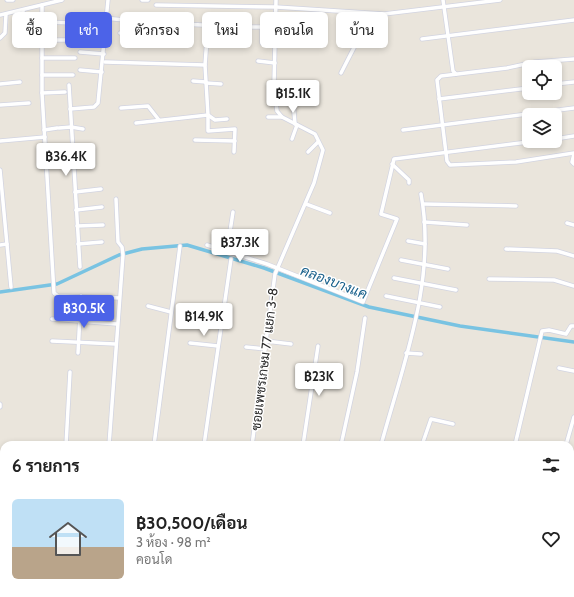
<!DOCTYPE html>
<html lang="th">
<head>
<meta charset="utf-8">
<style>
	body { margin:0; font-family:Cabin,Sarabun,sans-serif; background:#f6f6f6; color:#222; height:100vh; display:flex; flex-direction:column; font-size:15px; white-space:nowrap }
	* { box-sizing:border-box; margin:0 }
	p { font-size:13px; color:#767676 }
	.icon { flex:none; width:22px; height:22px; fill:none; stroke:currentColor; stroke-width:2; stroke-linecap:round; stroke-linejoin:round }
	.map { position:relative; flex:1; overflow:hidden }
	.drawer { position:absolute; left:0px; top:441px; width:574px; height:156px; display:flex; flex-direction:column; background:#fff; border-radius:12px 12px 0 0; box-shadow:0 2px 6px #0003 }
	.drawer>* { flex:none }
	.banner { position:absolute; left:12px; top:12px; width:550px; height:36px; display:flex; gap:8px }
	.controls { position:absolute; left:522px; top:60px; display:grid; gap:8px }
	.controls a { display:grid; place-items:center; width:40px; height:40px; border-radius:6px; background:#fff; box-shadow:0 2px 6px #0003; font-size:20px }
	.price { position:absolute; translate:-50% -34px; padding:0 9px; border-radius:4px; background:#fff; color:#222; font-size:13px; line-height:26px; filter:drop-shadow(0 1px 2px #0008) }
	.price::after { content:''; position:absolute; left:50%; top:24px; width:12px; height:9px; margin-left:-6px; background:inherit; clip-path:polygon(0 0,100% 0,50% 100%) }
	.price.current { background:#4c63e8; color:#fff }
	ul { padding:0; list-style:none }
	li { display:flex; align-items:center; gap:12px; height:100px; padding:0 12px }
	li span { display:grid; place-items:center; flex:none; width:112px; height:80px; border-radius:6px; color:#555 }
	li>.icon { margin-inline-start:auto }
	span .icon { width:48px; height:48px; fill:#fffc; stroke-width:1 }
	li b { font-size:17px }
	h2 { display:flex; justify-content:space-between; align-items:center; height:48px; padding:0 12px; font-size:17px }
	.tag { padding:0 14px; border-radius:6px; background:#fff; box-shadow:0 2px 6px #0003; font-size:14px; line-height:36px }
	.tag.current { background:#4c63e8; color:#fff }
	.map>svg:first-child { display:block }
</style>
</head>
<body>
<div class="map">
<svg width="574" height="597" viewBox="0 0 574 597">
	<rect width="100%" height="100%" fill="#eae5dc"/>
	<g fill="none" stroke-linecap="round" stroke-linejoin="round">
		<polyline stroke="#79c3e2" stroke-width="3.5" points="0,292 57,284 119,255 142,249 187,245 264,268 369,307 460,326 574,342"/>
		<g stroke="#d2d4e1" stroke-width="5">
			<g id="minor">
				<polyline points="7,0 13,0"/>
				<polyline points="142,0 148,0"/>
				<polyline points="443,0 453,71 456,74"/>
				<polyline points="42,5 42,93 54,293 58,296 119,298"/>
				<polyline points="156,5 276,7 384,14 500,0"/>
				<polyline points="0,15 62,0"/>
				<polyline points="82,16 146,22"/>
				<polyline points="42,22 75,23"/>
				<polyline points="208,25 205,65 208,115 215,120 227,119"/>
				<polyline points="120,33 150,35 153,31 153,26 157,23 248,27 275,27"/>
				<polyline points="82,34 105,36"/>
				<polyline points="23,35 23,10"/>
				<polyline points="0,38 5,33 6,14"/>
				<polyline points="422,39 574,20"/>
				<polyline points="42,40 75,40"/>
				<polyline points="262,43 262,27"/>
				<polyline points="80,52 104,54"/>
				<polyline points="42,58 75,58"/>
				<polyline points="574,59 535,62 507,68 441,76 437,80 446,153 447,161 450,165 516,162 574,153"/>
				<polyline points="258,61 275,63"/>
				<polyline points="105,62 205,65"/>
				<polyline points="80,70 102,72"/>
				<polyline points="341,73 362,32 361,14"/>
				<polyline points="42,75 73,75"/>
				<polyline points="193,81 206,82"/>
				<polyline points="206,83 221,84"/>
				<polyline points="0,84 20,82"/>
				<polyline points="555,84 574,82"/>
				<polyline points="69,85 80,267"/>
				<polyline points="42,93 65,92"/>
				<polyline points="275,93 293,100 295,124"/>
				<polyline points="439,99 529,88"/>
				<polyline points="0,105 29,103"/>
				<polyline points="121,108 148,106 159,120"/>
				<polyline points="70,109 94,107 98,103 108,0"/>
				<polyline points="268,117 282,117"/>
				<polyline points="136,123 208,115 208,131 235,129 234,152"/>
				<polyline points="59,128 71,127 83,129"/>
				<polyline points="44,130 57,128"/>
				<polyline points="403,130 574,108"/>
				<polyline points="292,139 297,125"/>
				<polyline points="555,139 574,136"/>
				<polyline points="195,140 235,141"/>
				<polyline points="0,141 45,137"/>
				<polyline points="308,152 318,142"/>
				<polyline points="574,154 572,162 574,164"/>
				<polyline points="392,164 409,180 409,183"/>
				<polyline points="0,170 11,287"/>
				<polyline points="75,192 101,189"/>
				<polyline points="306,204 330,213"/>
				<polyline points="423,204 516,206"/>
				<polyline points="76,210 102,207"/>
				<polyline points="424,222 467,225"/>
				<polyline points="567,223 574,225"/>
				<polyline points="77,226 103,225"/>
				<polyline points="408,241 425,244"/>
				<polyline points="78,244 102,242"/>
				<polyline points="0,245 7,244"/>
				<polyline points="207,245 267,264 363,302 397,219 381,214 394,159 536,141"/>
				<polyline points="506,249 557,251 574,256"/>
				<polyline points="227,251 233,212"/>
				<polyline points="401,260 448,269"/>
				<polyline points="394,278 456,290"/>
				<polyline points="489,279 554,280 574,286"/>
				<polyline points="386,296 440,307"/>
				<polyline points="148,306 171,312"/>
				<polyline points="52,319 117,324"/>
				<polyline points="52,341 115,344"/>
				<polyline points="266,341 291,344"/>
				<polyline points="190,343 218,346"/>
				<polyline points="246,347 265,349"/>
				<polyline points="78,353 81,296"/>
				<polyline points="406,353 421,354"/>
				<polyline points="559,368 574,371"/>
				<polyline points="0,404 0,407"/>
				<polyline points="66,445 70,372"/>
				<polyline points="109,445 123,255 122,247 118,242 116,199"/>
				<polyline points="154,445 180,246"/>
				<polyline points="204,445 231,259"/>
				<polyline points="252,445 275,274 314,183 323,150 315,134 282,117 277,111 274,85 276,0"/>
				<polyline points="303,445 318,346"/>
				<polyline points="341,445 357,372 365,318"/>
				<path d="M 381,445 C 403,364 437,280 421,194"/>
				<polyline points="422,445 431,419 453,424"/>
				<polyline points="515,445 542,331 549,330 566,334 571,326 574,326"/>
				<polyline points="566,445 574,417"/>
				<polyline points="0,503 4,504"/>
				<polyline points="0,578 4,578"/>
				<polyline points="570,580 574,580"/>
				<polyline points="94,593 123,597"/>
				<polyline points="132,597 133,593"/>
				<polyline points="182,597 183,593"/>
				<polyline points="233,597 233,593"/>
				<polyline points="281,597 282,593"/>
				<polyline points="328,597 329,593"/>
				<polyline points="378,597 379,593"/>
				<polyline points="429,597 429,593"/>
				<polyline points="478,597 479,593"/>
				<polyline points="528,597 528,593"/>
				<polyline points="574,597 574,596"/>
			</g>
		</g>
		<use href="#minor" stroke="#fff" stroke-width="3.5"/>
	</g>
	<g text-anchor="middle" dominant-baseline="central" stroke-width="3" stroke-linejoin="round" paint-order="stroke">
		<g font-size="13" fill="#292929" stroke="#fff">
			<text transform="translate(264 359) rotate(-83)">ซอยเพชรเกษม 77 แยก 3-8</text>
		</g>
		<g font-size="14" font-style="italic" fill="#1a618c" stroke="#fff">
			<text transform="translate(334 282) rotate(21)">คลองบางแค</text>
		</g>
	</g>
</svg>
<div class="controls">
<a><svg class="icon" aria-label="locate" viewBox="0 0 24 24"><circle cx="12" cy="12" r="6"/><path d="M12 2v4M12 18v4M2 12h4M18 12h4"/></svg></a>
<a><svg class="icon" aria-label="layers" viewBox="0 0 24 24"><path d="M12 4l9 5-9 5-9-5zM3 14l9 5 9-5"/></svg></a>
</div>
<b class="price" style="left:293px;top:114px">฿15.1K</b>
<b class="price" style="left:66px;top:177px">฿36.4K</b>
<b class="price" style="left:240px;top:263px">฿37.3K</b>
<b class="price current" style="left:84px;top:329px">฿30.5K</b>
<b class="price" style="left:204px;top:337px">฿14.9K</b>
<b class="price" style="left:319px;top:397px">฿23K</b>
<div class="banner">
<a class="tag">ซื้อ</a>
<a class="tag current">เช่า</a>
<a class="tag">ตัวกรอง</a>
<a class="tag">ใหม่</a>
<a class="tag">คอนโด</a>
<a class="tag">บ้าน</a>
</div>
<section class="drawer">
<h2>6 รายการ<svg class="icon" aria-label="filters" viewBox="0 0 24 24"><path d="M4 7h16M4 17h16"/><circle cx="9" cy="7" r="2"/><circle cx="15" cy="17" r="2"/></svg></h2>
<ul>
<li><span style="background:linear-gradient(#bfe0f5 60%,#b9a48a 0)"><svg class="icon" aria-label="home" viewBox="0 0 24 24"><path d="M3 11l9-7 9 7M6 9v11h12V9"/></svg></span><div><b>฿30,500/เดือน</b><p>3 ห้อง · 98 m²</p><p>คอนโด</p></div><svg class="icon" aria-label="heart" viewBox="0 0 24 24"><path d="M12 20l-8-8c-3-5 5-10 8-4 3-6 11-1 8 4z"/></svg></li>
</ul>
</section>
</div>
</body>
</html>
